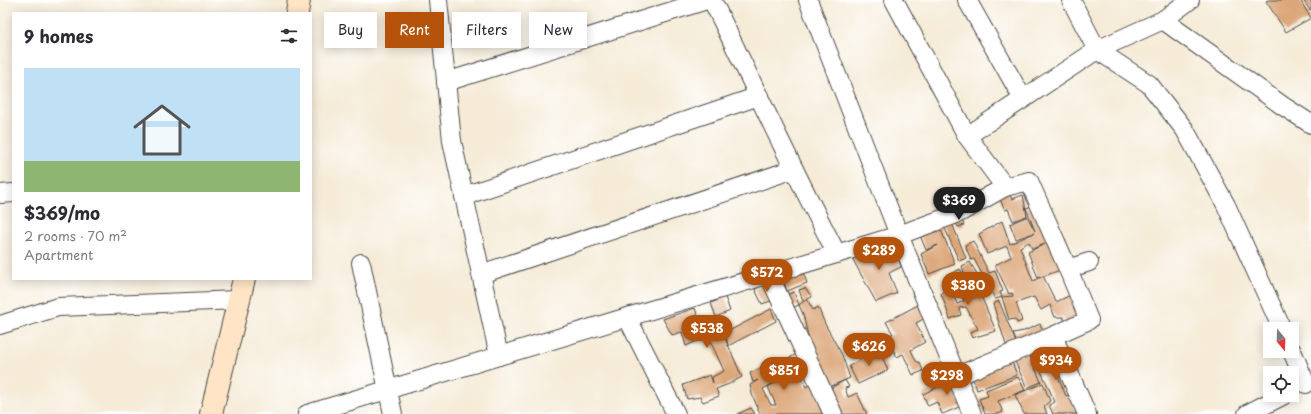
<!DOCTYPE html>
<html lang="en">
<head>
<meta charset="utf-8">
<style>
	body { margin:0; font-family:"Playpen Sans",sans-serif; background:#f2f2f3; color:#2b2b33; height:100vh; display:flex; flex-direction:column; font-size:15px; white-space:nowrap }
	* { box-sizing:border-box; margin:0 }
	p { font-size:13px; color:#7c7c81 }
	.icon { flex:none; width:22px; height:22px; fill:none; stroke:currentColor; stroke-width:2; stroke-linecap:round; stroke-linejoin:round }
	.map { position:relative; flex:1; overflow:hidden }
	.details { position:absolute; left:12px; top:12px; width:300px; height:268px; display:flex; flex-direction:column; background:#fff; border-radius:0px; box-shadow:0 2px 10px #0003 }
	.details>* { flex:none }
	.guide { position:absolute; left:324px; top:12px; width:380px; height:36px; display:flex; gap:8px }
	.needle { width:26px; rotate:161deg }
	.tools { position:absolute; left:1263px; top:322px; display:grid; gap:8px }
	.tools a { display:grid; place-items:center; width:36px; height:36px; border-radius:0px; background:#fff; box-shadow:0 2px 10px #0003; font-size:20px }
	.price { position:absolute; translate:-50% -34px; padding:0 9px; border-radius:14px; background:#b45309; color:#fff; font-size:13px; line-height:26px; filter:drop-shadow(0 1px 2px #0008) }
	.price::after { content:''; position:absolute; left:50%; top:24px; width:12px; height:9px; margin-left:-6px; background:inherit; clip-path:polygon(0 0,100% 0,50% 100%) }
	.price.on { background:#222; color:#fff }
	ul { padding:0; list-style:none }
	li { display:grid; align-content:center; gap:8px; height:212px; padding:0 12px }
	li span { display:grid; place-items:center; height:124px; border-radius:0px; color:#555 }
	li>.icon { margin-inline-start:auto }
	span .icon { width:72px; height:72px; fill:#fffc; stroke-width:1 }
	li b { font-size:17px }
	h2 { display:flex; justify-content:space-between; align-items:center; height:48px; padding:0 12px; font-size:17px }
	.pill { padding:0 14px; border-radius:0px; background:#fff; box-shadow:0 2px 10px #0003; font-size:14px; line-height:36px }
	.pill.on { background:#b45309; color:#fff }
	.map>svg:first-child { display:block }
</style>
</head>
<body>
<div class="map">
<svg width="1311" height="414" viewBox="0 0 1311 414">
	<rect width="100%" height="100%" fill="#fff"/>
	<filter id="ink" filterUnits="userSpaceOnUse"><feTurbulence type="fractalNoise" baseFrequency=".025" numOctaves="2"/><feDisplacementMap in="SourceGraphic" scale="8" xChannelSelector="R" yChannelSelector="G"/><feConvolveMatrix kernelMatrix="1 2 1 2 8 2 1 2 1" color-interpolation-filters="sRGB"/></filter>
	<filter id="wash" filterUnits="userSpaceOnUse"><feTurbulence type="fractalNoise" baseFrequency=".012" numOctaves="4" result="noise"/><feDisplacementMap in="SourceGraphic" scale="16" xChannelSelector="R" yChannelSelector="G"/><feGaussianBlur stdDeviation="0.9" result="paint"/><feColorMatrix in="noise" values="0 0 0 0 0 0 0 0 0 0 0 0 0 0 0 0 0 1.4 0 .05"/><feComposite in="paint" operator="in"/></filter>
	<g filter="url(#wash)">
		<rect width="100%" height="100%" fill="#f5ebd7"/>
		<g id="blocks">
			<g fill="#dba678" fill-rule="evenodd">
				<polygon points="1268,0 1300,0 1311,18 1286,32 1266,1"/>
				<polygon points="1303,0 1311,0 1311,9 1310,10"/>
				<polygon points="1007,191 1012,199 1023,195 1027,216 1035,231 1026,208 1039,204 1063,269 1038,278 1028,252 1045,244 1032,249 1029,242 1020,247 1033,281 1043,276 1056,302 1077,292 1085,320 1068,327 1063,317 1055,317 1050,305 1041,310 1034,297 1016,303 1022,321 1017,323 1015,319 1009,320 1002,297 1013,296 1012,293 1009,294 995,265 1011,257 1007,246 987,254 979,234 1002,221 1010,244 1034,233 1016,239 1010,224 1027,216 1013,221 1008,209 1005,210 998,195"/>
				<polygon points="959,213 964,225 958,227 955,221"/>
				<polygon points="951,221 966,258 959,261 943,224"/>
				<polygon points="939,225 955,264 929,274 921,254 938,245 926,250 919,233"/>
				<polygon points="973,241 989,273 995,271 1003,291 1000,292 1002,297 995,299 974,259 971,260 965,245"/>
				<polygon points="894,244 901,267 889,273 897,293 876,302 852,258"/>
				<polygon points="970,262 977,274 966,279 962,266"/>
				<polygon points="960,269 968,282 950,287 957,304 964,301 960,292 964,290 969,298 981,296 996,331 972,338 970,332 978,329 966,307 959,308 961,315 950,319 941,293 950,287 946,277"/>
				<polygon points="803,272 807,283 787,291 783,278"/>
				<polygon points="772,281 780,298 762,304 755,289"/>
				<polygon points="805,288 812,297 803,301 799,290"/>
				<polygon points="794,292 799,305 807,299 813,310 818,307 825,324 842,355 850,378 829,387 811,349 803,314 799,305 789,309 784,296"/>
				<polygon points="725,297 730,311 716,317 742,377 729,384 716,389 719,396 703,402 700,397 687,399 683,385 710,375 713,383 712,377 724,371 708,336 686,346 682,332 672,335 663,319 695,308 700,323 716,317 711,303"/>
				<polygon points="929,299 936,312 916,323 925,342 911,350 916,361 920,363 923,371 913,375 903,354 897,357 887,337 893,334 886,322"/>
				<polygon points="999,301 1017,345 1013,333 1024,331 1040,324 1045,335 1008,351 993,304"/>
				<polygon points="771,309 776,321 728,346 725,333"/>
				<polygon points="1058,348 1068,369 1057,374 1066,396 1069,395 1077,414 1053,414 1049,405 1055,402 1035,358"/>
				<polygon points="879,350 888,370 858,384 849,366"/>
				<polygon points="1028,351 1041,382 1027,388 1013,357"/>
				<path d="M 796,354 L 801,369 L 798,370 L 806,387 L 812,383 L 826,414 L 760,414 L 752,394 L 750,385 L 758,380 L 753,382 L 750,373 L 769,365 L 772,369 ZM 786,376 L 768,387 L 776,405 L 771,405 L 763,389 Z"/>
				<polygon points="1009,354 1017,375 977,390 970,371"/>
				<polygon points="957,376 968,403 943,414 942,414 937,402 928,406 923,394 938,387"/>
				<polygon points="1018,377 1025,390 998,401 1003,412 998,414 985,414 979,399 988,396 986,390"/>
				<polygon points="845,380 849,387 845,388 848,397 857,393 867,414 836,414 826,391"/>
				<polygon points="1043,383 1050,401 1044,406 1047,414 1024,414 1015,395"/>
				<polygon points="751,408 755,414 737,414"/>
			</g>
		</g>
	</g>
	<g filter="url(#ink)">
		<use href="#blocks" fill-opacity="0" stroke="#494845" stroke-width="1"/>
		<g fill="none" stroke-linecap="round" stroke-linejoin="round">
			<g stroke="#494845" stroke-width="20">
				<g id="street">
					<polyline points="438,0 452,141 499,356"/>
					<path d="M 712,0 C 754,85 793,171 837,254"/>
					<polyline points="894,0 967,136 1005,187"/>
					<polyline points="967,0 1023,99"/>
					<polyline points="1071,0 1097,50 1163,20 1283,106 1311,124"/>
					<polyline points="1163,20 1190,0"/>
					<polyline points="446,82 707,0"/>
					<polyline points="967,136 1097,50 1149,84 1185,130 1226,205 1282,329"/>
					<polyline points="0,194 13,193"/>
					<polyline points="464,196 759,96"/>
					<polyline points="361,263 393,414"/>
					<polyline points="1068,269 1089,320 1053,336 1087,414"/>
					<polyline points="481,274 794,169"/>
					<polyline points="769,275 833,414"/>
					<polyline points="627,317 676,414"/>
					<polyline points="0,325 58,307 239,300"/>
					<polyline points="1292,351 1306,384"/>
					<polyline points="957,376 1053,336"/>
					<polyline points="307,414 899,235 808,0"/>
					<polyline points="972,414 899,235 959,213 1005,187 1029,181 1068,269 1089,262"/>
					<polyline points="1247,414 1284,395"/>
				</g>
			</g>
			<g stroke="#494845" stroke-width="24">
				<g id="secondary">
					<polyline points="297,13 299,0"/>
					<polyline points="211,414 244,279"/>
				</g>
			</g>
			<use href="#street" stroke="#fff" stroke-width="18"/>
			<use href="#secondary" stroke="#ffe4c6" stroke-width="22"/>
		</g>
	</g>
</svg>
<div class="tools">
<a><svg class="needle" viewBox="-14 -14 28 28"><path d="M0-13l5 13h-10z" fill="#e53935"/><path d="M0 13l5-13h-10z" fill="#7c7c81"/></svg></a>
<a><svg class="icon" aria-label="locate" viewBox="0 0 24 24"><circle cx="12" cy="12" r="6"/><path d="M12 2v4M12 18v4M2 12h4M18 12h4"/></svg></a>
</div>
<b class="price on" style="left:959px;top:221px">$369</b>
<b class="price" style="left:879px;top:271px">$289</b>
<b class="price" style="left:767px;top:293px">$572</b>
<b class="price" style="left:968px;top:306px">$380</b>
<b class="price" style="left:707px;top:349px">$538</b>
<b class="price" style="left:869px;top:367px">$626</b>
<b class="price" style="left:1056px;top:381px">$934</b>
<b class="price" style="left:784px;top:391px">$851</b>
<b class="price" style="left:947px;top:396px">$298</b>
<div class="guide">
<a class="pill">Buy</a>
<a class="pill on">Rent</a>
<a class="pill">Filters</a>
<a class="pill">New</a>
</div>
<section class="details">
<h2>9 homes<svg class="icon" aria-label="filters" viewBox="0 0 24 24"><path d="M4 7h16M4 17h16"/><circle cx="9" cy="7" r="2"/><circle cx="15" cy="17" r="2"/></svg></h2>
<ul>
<li><span style="background:linear-gradient(#bfe0f5 75%,#8fb573 0)"><svg class="icon" aria-label="home" viewBox="0 0 24 24"><path d="M3 11l9-7 9 7M6 9v11h12V9"/></svg></span><div><b>$369/mo</b><p>2 rooms · 70 m²</p><p>Apartment</p></div></li>
</ul>
</section>
</div>
</body>
</html>
